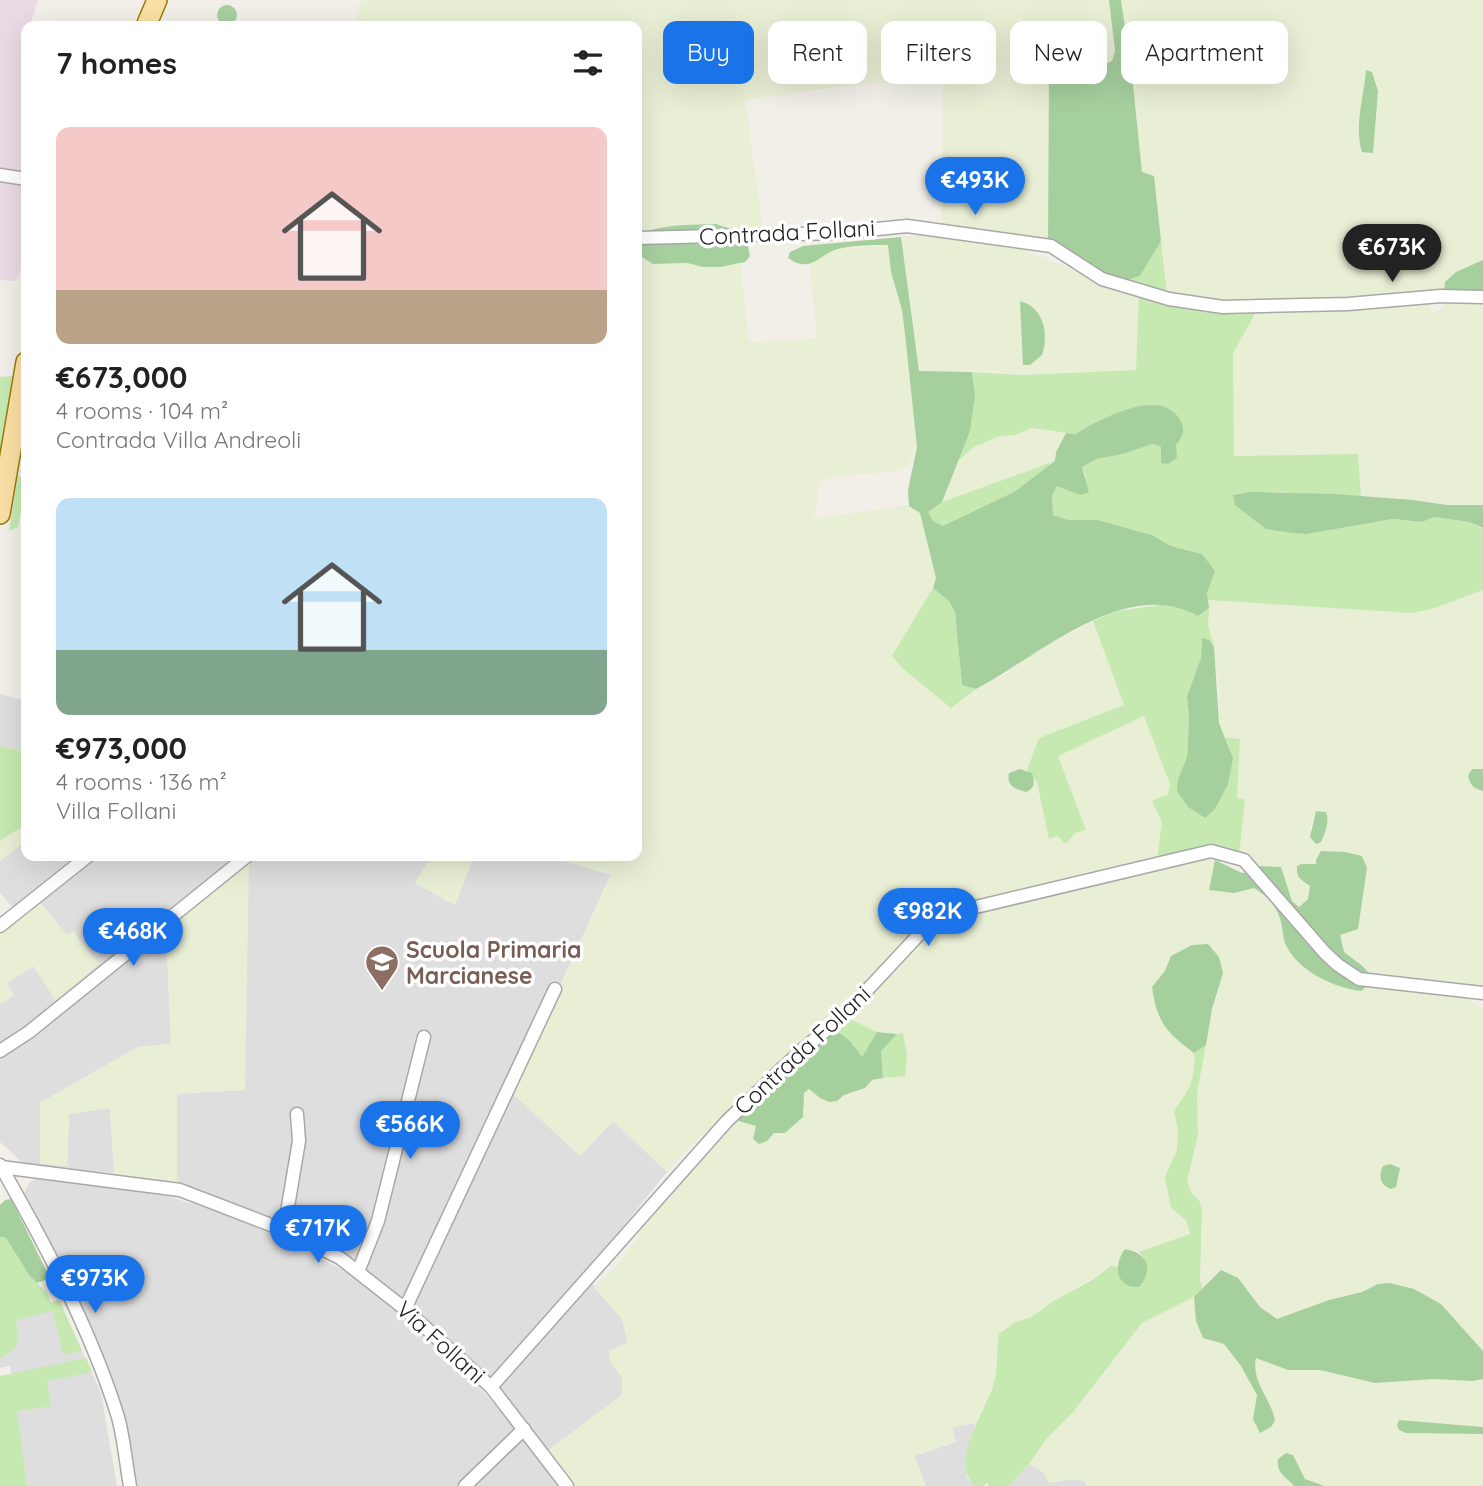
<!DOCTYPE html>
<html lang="en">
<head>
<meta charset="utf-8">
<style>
	body { margin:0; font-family:Quicksand,sans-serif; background:#f6f6f6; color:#222; height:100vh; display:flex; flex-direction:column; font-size:26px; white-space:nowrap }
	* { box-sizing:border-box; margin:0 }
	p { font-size:23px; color:#767676 }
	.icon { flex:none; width:38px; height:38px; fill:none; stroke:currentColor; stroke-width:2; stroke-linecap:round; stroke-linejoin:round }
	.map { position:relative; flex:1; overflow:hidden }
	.panel { position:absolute; left:21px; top:21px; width:621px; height:840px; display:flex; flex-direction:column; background:#fff; border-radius:14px; box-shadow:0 7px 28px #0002 }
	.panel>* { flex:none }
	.top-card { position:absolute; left:663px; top:21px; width:665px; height:63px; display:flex; gap:14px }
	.price { position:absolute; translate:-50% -60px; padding:0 16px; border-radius:24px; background:#1a73e8; color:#fff; font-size:23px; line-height:46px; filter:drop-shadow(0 2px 4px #0008) }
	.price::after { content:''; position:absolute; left:50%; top:42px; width:21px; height:16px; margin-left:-10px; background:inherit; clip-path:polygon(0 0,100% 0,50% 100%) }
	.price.current { background:#222; color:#fff }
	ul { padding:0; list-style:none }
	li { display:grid; align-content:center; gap:14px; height:371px; padding:0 35px }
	li span { display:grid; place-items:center; height:217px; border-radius:14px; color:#555 }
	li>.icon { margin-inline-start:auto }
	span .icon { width:126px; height:126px; fill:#fffc; stroke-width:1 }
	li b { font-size:30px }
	h2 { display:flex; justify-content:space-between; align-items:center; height:84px; padding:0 35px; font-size:30px }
	.pill { padding:0 24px; border-radius:14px; background:#fff; box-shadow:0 7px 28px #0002; font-size:24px; line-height:63px }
	.pill.current { background:#1a73e8; color:#fff }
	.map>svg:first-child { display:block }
</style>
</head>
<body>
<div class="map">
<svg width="1483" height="1486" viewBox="0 0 1483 1486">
	<rect width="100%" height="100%" fill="#f1efe8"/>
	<g fill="#dfdede">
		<polygon points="0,694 26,701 26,752 0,746"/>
		<polygon points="26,841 26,856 432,856 415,883 455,905 474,856 546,856 611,874 511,1092 580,1155 613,1120 667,1172 585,1274 622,1319 628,1343 610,1362 622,1377 622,1395 545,1453 497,1388 366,1273 177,1185 176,1093 245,1090 166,928 171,1044 138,1047 40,1103 67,1166 69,1114 110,1108 114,1173 25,1165 0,1142 0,1004 14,995 6,984 33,965 73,931 67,935 39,901 20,915 0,893 0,861"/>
		<polygon points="36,1179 120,1186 170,1197 229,1215 290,1242 350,1274 399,1307 452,1358 500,1410 559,1486 133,1486 125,1432 113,1381 75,1295 24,1193 29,1183"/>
		<polygon points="59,1300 101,1393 117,1486 27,1486 10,1366 0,1368 0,1314"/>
		<polygon points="975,1423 968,1452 967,1478 973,1486 926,1486 914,1456 956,1442 952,1427"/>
		<polygon points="1029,1464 1044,1473 1049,1483 1071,1479 1086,1481 1087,1486 1009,1486"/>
	</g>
	<polygon fill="#eadae5" points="0,0 38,0 30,26 26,26 23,47 26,49 26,256 16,281 0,280"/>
	<g fill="#e9efd5" fill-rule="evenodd">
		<polygon points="362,0 1109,0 1115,51 1112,61 1099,67 1049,71 1048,240 941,225 943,78 845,86 745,100 764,238 743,238 716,224 658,228 637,235 637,26 352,26"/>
		<polygon points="1121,0 1483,0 1483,260 1456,272 1444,292 1418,292 1417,294 1372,300 1214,301 1167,295 1142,172 1132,75"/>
		<polygon points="930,234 973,238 1019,248 1119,289 1139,295 1136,370 1023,375 992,371 919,371 901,237"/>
		<polygon points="888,245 891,272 902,310 905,334 917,448 909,464 900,471 833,477 820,482 814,518 919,504 936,578 928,598 892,656 902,668 951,708 976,689 1007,673 1034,652 1093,621 1125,705 1039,738 1027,770 1015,770 1007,780 1010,785 1019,790 1029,790 1034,780 1037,781 1049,838 1057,836 1066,844 1075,833 1085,830 1057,756 1144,716 1170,784 1157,860 922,922 862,990 827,1025 767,1076 748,1098 695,1142 667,1172 613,1121 580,1156 511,1092 611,875 546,856 637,856 637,254 653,264 687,263 703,267 740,264 749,342 817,338 809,251"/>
		<polygon points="1426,299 1432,313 1441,310 1447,301 1483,301 1483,505 1447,505 1413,500 1361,497 1358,454 1234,457 1233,353 1256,312 1285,309 1374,308"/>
		<polygon points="1032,428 1066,433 1056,451 1055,461 942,502 956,463 974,447 1000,436 1016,435"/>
		<path d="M 1483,590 L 1483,769 L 1472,769 L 1476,789 L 1483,791 L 1483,989 L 1371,978 L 1363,964 L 1344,952 L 1340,935 L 1358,928 L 1367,868 L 1301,864 L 1300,880 L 1310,886 L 1308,899 L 1299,907 L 1292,901 L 1281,867 L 1260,866 L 1239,856 L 1245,800 L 1237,798 L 1240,739 L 1225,737 L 1219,723 L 1219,685 L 1208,624 L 1208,600 L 1411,613 L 1432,609 ZM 1314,815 L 1328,816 L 1325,835 L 1310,830 Z"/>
		<polygon points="26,824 26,841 0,861 0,841"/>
		<polygon points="1215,855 1213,875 1234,893 1254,888 1270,901 1278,912 1284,941 1292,954 1310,970 1348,989 1361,991 1371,983 1463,991 1477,1007 1483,1008 1483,1351 1441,1304 1414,1289 1378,1284 1362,1292 1329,1300 1277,1319 1260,1307 1238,1278 1221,1270 1203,1289 1200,1281 1203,1225 1199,1200 1192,1194 1187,1181 1198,1135 1197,1093 1201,1067 1212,1009 1223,973 1176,1039 1194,1053 1195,1066 1194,1077 1189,1090 1174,1111 1178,1131 1177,1150 1166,1177 1171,1208 1186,1220 1190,1235 1139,1252 1125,1249 1119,1258 1118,1267 1111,1266 1031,1317 1014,1323 998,1339 994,1383 975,1423 952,1427 956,1442 914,1456 926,1486 569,1486 545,1453 622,1395 622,1377 610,1362 609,1350 628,1343 622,1319 594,1287 620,1262 640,1234 647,1213 733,1120 756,1126 754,1139 769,1137 805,1112 802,1101 804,1092 809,1089 821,1098 855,1093 865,1088 872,1080 905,1076 903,1033 877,1032 848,1018 934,925 1195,857"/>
		<polygon points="432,856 474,856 455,905 415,883"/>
		<polygon points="249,861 245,1090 177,1094 177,1185 114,1173 110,1108 69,1114 67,1166 40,1164 40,1103 138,1047 171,1044 166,928"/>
		<polygon points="38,901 67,935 73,931 99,964 56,1001 33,966 7,984 14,995 0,1004 0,930"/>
		<polygon points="1194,1297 1196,1321 1224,1344 1241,1366 1257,1395 1253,1419 1261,1388 1255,1377 1256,1358 1288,1370 1320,1370 1375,1383 1434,1379 1473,1381 1483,1379 1483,1427 1399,1420 1406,1433 1483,1434 1483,1486 1321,1486 1305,1479 1293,1484 1294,1486 1087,1486 1085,1481 1071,1479 1049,1483 1044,1473 1029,1464 1047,1438 1073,1412 1142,1323"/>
	</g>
	<g fill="#c5e9b0">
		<polygon points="1161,241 1167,295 1127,280 1140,276"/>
		<polygon points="1139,295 1182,308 1237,313 1256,312 1233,353 1234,456 1358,454 1361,497 1274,492 1307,534 1393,519 1422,522 1434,517 1469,522 1483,529 1483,590 1432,609 1411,613 1208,600 1207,593 1215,571 1201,554 1171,546 1152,535 1098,520 1068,520 1053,515 1052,496 1057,486 1062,487 1086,477 1082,467 1097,459 1123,454 1153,444 1161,447 1162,455 1182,438 1085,428 1075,434 1032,428 1016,435 1000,436 974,447 956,463 975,394 972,372 1023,375 1136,370"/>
		<polygon points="14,376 0,466 0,377"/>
		<polygon points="1055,461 1014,492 943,527 933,521 927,512 942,502"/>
		<polygon points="18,475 26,483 18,527 9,531"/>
		<polygon points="933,588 949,601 955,612 962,685 976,689 951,708 902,668 892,656"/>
		<polygon points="1160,605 1183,608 1198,616 1209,608 1208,624 1214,647 1209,640 1202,639 1201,658 1187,696 1189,718 1187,757 1178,779 1188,807 1205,818 1233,758 1225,737 1240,739 1237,798 1245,800 1239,856 1157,860 1162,822 1152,801 1168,794 1170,784 1144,716 1058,756 1086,830 1075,833 1066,844 1057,836 1049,839 1037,782 1027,770 1039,738 1124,705 1093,621 1117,611"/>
		<polygon points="0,746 26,752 26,824 0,841"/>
		<polygon points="848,1018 877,1032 862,1058 854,1045 835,1030"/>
		<polygon points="903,1033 907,1056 905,1076 883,1078 881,1051 897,1034"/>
		<path d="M 1206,1045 L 1197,1093 L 1198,1135 L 1187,1181 L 1192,1194 L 1199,1200 L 1202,1211 L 1200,1281 L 1203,1289 L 1194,1297 L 1142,1323 L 1073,1412 L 1047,1438 L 1029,1464 L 1009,1486 L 989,1486 L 987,1483 L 983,1486 L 973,1486 C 951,1455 985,1413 994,1383 C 998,1368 996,1350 999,1334 L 1014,1323 L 1031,1317 L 1052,1302 L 1092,1280 L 1111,1266 L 1118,1267 L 1120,1277 L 1144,1258 L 1139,1252 L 1190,1234 L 1186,1220 L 1171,1208 L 1165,1177 L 1177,1150 L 1178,1131 L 1174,1111 C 1189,1090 1196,1080 1194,1053 Z"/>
		<polygon points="0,1237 6,1238 29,1275 47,1293 51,1303 59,1300 82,1351 63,1355 53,1311 16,1320 18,1334 16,1348 0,1358"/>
		<polygon points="86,1358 92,1372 47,1381 51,1406 17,1411 27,1486 0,1486 0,1376"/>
	</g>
	<g fill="#a6cf9e">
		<polygon points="1109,0 1121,0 1132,75 1142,172 1154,176 1161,241 1140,276 1127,280 1114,277 1099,271 1048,240 1049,71 1099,67 1112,61 1115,51"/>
		<circle cx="227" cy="15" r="10"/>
		<path d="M 1366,70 L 1372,72 L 1378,91 L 1373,153 L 1362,152 C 1354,124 1364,98 1366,70 Z"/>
		<path d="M 716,224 L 734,230 L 747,242 L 750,256 L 745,262 L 720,267 L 703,267 L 687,263 L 653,264 L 637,254 L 637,235 C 661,224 690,225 716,224 Z"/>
		<path d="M 901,237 L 919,371 L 972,372 L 975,394 L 970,431 L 942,502 L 928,512 L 933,521 L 943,526 L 1014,492 L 1055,461 L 1056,452 L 1066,433 L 1075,434 C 1099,420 1161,385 1180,420 C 1186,430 1183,437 1176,445 L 1177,458 L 1168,464 L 1161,463 L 1161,447 L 1153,444 L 1123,454 L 1097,459 L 1082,467 L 1089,492 L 1080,495 L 1057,486 L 1052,496 L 1053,515 L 1068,520 L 1098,520 L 1152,535 L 1171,546 L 1202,554 L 1215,571 L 1207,593 L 1209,608 L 1198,616 C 1125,575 1038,657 976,689 L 962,685 L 955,612 L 949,601 L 933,588 L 936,578 L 920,513 L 909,506 L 908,490 L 917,447 L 905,334 L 902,310 L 891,272 L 888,245 C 873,245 853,245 838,249 C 820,253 811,275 788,258 L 790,252 L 803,246 Z"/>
		<polygon points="1483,260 1483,292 1444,292 1445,282 1456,272"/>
		<path d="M 1020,301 C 1044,307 1049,335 1042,355 L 1030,365 L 1023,365 Z"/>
		<polygon points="1251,492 1334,494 1413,500 1447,505 1483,505 1483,528 1469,522 1434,517 1422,522 1393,519 1307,534 1292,533 1266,529 1235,505 1233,495"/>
		<polygon points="1202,638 1209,640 1214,647 1219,723 1233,758 1228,784 1215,809 1205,818 1188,807 1177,791 1178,779 1187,757 1189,718 1187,696 1201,658"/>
		<path d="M 1020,769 L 1032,773 C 1035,782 1035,788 1026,792 C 1014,789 1006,785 1009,773 Z"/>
		<path d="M 1472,769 L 1483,769 L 1483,791 C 1474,789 1470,785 1468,776 Z"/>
		<path d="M 1316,811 L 1326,812 C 1330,820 1325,834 1321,842 L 1316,844 L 1310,837 Z"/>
		<path d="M 1321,851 L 1345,852 L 1362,856 L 1367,868 L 1358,929 L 1340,935 L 1344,952 C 1356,962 1370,967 1371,983 L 1361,991 C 1334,988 1296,970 1285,943 C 1283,938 1283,932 1282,927 C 1279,909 1270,898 1254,888 L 1234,893 L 1209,890 L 1215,860 L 1242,873 L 1251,872 L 1260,866 L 1281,867 L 1292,901 L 1299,907 L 1308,899 L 1310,886 C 1301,880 1296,878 1297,866 L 1301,864 L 1316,864 L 1316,860 Z"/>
		<path d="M 1208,944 L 1219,957 L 1223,973 L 1212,1009 L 1206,1045 L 1194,1053 C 1166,1032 1157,1022 1152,987 L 1165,971 L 1171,956 L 1192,945 Z"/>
		<path d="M 827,1025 C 843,1034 853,1042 862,1057 L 877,1032 L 897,1034 L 881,1051 L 883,1078 L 872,1080 L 865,1088 L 844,1095 L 837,1101 L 829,1102 L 820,1098 L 809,1089 L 804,1093 L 803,1117 L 785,1133 L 774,1133 L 767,1141 L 759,1144 L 753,1139 L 756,1126 L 731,1119 L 775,1064 Z"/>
		<path d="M 1390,1164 L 1400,1168 L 1396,1187 L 1391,1189 C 1380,1185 1378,1176 1383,1166 Z"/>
		<polygon points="11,1199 50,1278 37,1283 29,1275 6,1238 0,1237 0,1205 5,1200"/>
		<path d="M 1125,1249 C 1148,1253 1154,1269 1139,1287 C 1115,1288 1113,1265 1125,1249 Z"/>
		<path d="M 1221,1270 L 1238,1278 L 1260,1307 L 1277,1319 L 1329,1300 L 1362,1292 L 1378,1284 L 1390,1283 L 1414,1289 L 1441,1304 L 1483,1351 L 1483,1379 L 1473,1381 L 1434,1379 L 1375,1383 L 1320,1370 L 1288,1370 L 1256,1358 C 1251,1382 1271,1398 1275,1421 L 1271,1427 L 1260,1433 L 1253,1419 L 1257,1395 L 1241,1366 L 1224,1344 L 1203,1338 L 1196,1321 L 1194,1297 Z"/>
		<polygon points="1399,1420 1483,1427 1483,1434 1406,1433 1399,1430 1397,1425"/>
		<path d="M 1286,1453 L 1293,1455 L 1305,1479 L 1324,1486 L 1294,1486 C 1286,1477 1276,1473 1278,1459 Z"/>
	</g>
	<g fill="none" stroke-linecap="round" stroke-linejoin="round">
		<g stroke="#a8a8a8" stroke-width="15">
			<g id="minor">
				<polyline points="0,175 26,179"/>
				<polyline points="637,238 838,233 907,226 1051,246 1102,279 1169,299 1223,307 1348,304 1441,296 1483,297"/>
				<polyline points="0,926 88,856"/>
				<polyline points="0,1051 29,1032 247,856"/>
				<path d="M 0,1165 C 45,1244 91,1330 118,1417 C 124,1439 126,1464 130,1486"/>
				<polyline points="1,1167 180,1190 284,1230 340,1258 405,1309 491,1387 567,1486"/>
				<polyline points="284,1230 299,1141 297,1114"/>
				<polyline points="358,1272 378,1221 424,1037"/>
				<polyline points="405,1309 555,989"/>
				<polyline points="491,1387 727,1121 803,1049 842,1017 926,927 959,911 1211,851 1244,860 1325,953 1338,965 1359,979 1483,993"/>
				<polyline points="465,1486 524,1429"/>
			</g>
		</g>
		<g stroke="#9a7d04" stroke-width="22">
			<g id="primary">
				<polyline points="146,26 157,0"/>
				<polyline points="0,514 26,362"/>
			</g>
		</g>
		<use href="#minor" stroke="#fff" stroke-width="12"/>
		<use href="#primary" stroke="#fae0a5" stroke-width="19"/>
	</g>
	<defs>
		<g id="school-pin" transform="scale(1.75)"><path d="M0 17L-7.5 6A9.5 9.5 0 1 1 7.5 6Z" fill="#8d6e63" stroke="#fff"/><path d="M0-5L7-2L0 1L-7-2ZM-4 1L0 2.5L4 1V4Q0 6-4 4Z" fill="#fff"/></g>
	</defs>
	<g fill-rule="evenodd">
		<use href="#school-pin" x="382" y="962"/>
	</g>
	<g text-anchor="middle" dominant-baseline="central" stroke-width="7" stroke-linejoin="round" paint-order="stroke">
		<g font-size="23" fill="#212121" stroke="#fff">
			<text transform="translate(787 232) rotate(-3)">Contrada Follani</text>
			<text transform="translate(802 1050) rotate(-43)">Contrada Follani</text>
			<text transform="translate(441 1342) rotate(42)">Via Follani</text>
		</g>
		<g font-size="23" font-weight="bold" fill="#785e54" stroke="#fff" text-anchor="start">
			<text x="406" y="949">Scuola Primaria<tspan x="406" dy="26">Marcianese</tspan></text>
		</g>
	</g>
</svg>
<b class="price" style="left:975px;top:217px">€493K</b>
<b class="price current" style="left:1392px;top:284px">€673K</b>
<b class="price" style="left:928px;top:948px">€982K</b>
<b class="price" style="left:133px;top:968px">€468K</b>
<b class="price" style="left:410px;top:1161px">€566K</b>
<b class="price" style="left:318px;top:1265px">€717K</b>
<b class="price" style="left:95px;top:1315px">€973K</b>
<div class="top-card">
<a class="pill current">Buy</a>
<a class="pill">Rent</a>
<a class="pill">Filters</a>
<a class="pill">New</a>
<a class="pill">Apartment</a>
</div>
<section class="panel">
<h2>7 homes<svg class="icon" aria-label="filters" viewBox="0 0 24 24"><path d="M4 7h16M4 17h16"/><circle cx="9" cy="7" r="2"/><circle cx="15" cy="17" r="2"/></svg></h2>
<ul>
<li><span style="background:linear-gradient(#f6c9c9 75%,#b9a48a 0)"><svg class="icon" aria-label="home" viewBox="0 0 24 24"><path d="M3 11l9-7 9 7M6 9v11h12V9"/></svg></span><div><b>€673,000</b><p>4 rooms · 104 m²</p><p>Contrada Villa Andreoli</p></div></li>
<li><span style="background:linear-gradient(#bfe0f5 70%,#7fa58c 0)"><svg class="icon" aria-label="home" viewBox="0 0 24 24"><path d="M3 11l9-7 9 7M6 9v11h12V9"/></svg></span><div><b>€973,000</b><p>4 rooms · 136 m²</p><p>Villa Follani</p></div></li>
</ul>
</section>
</div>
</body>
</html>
